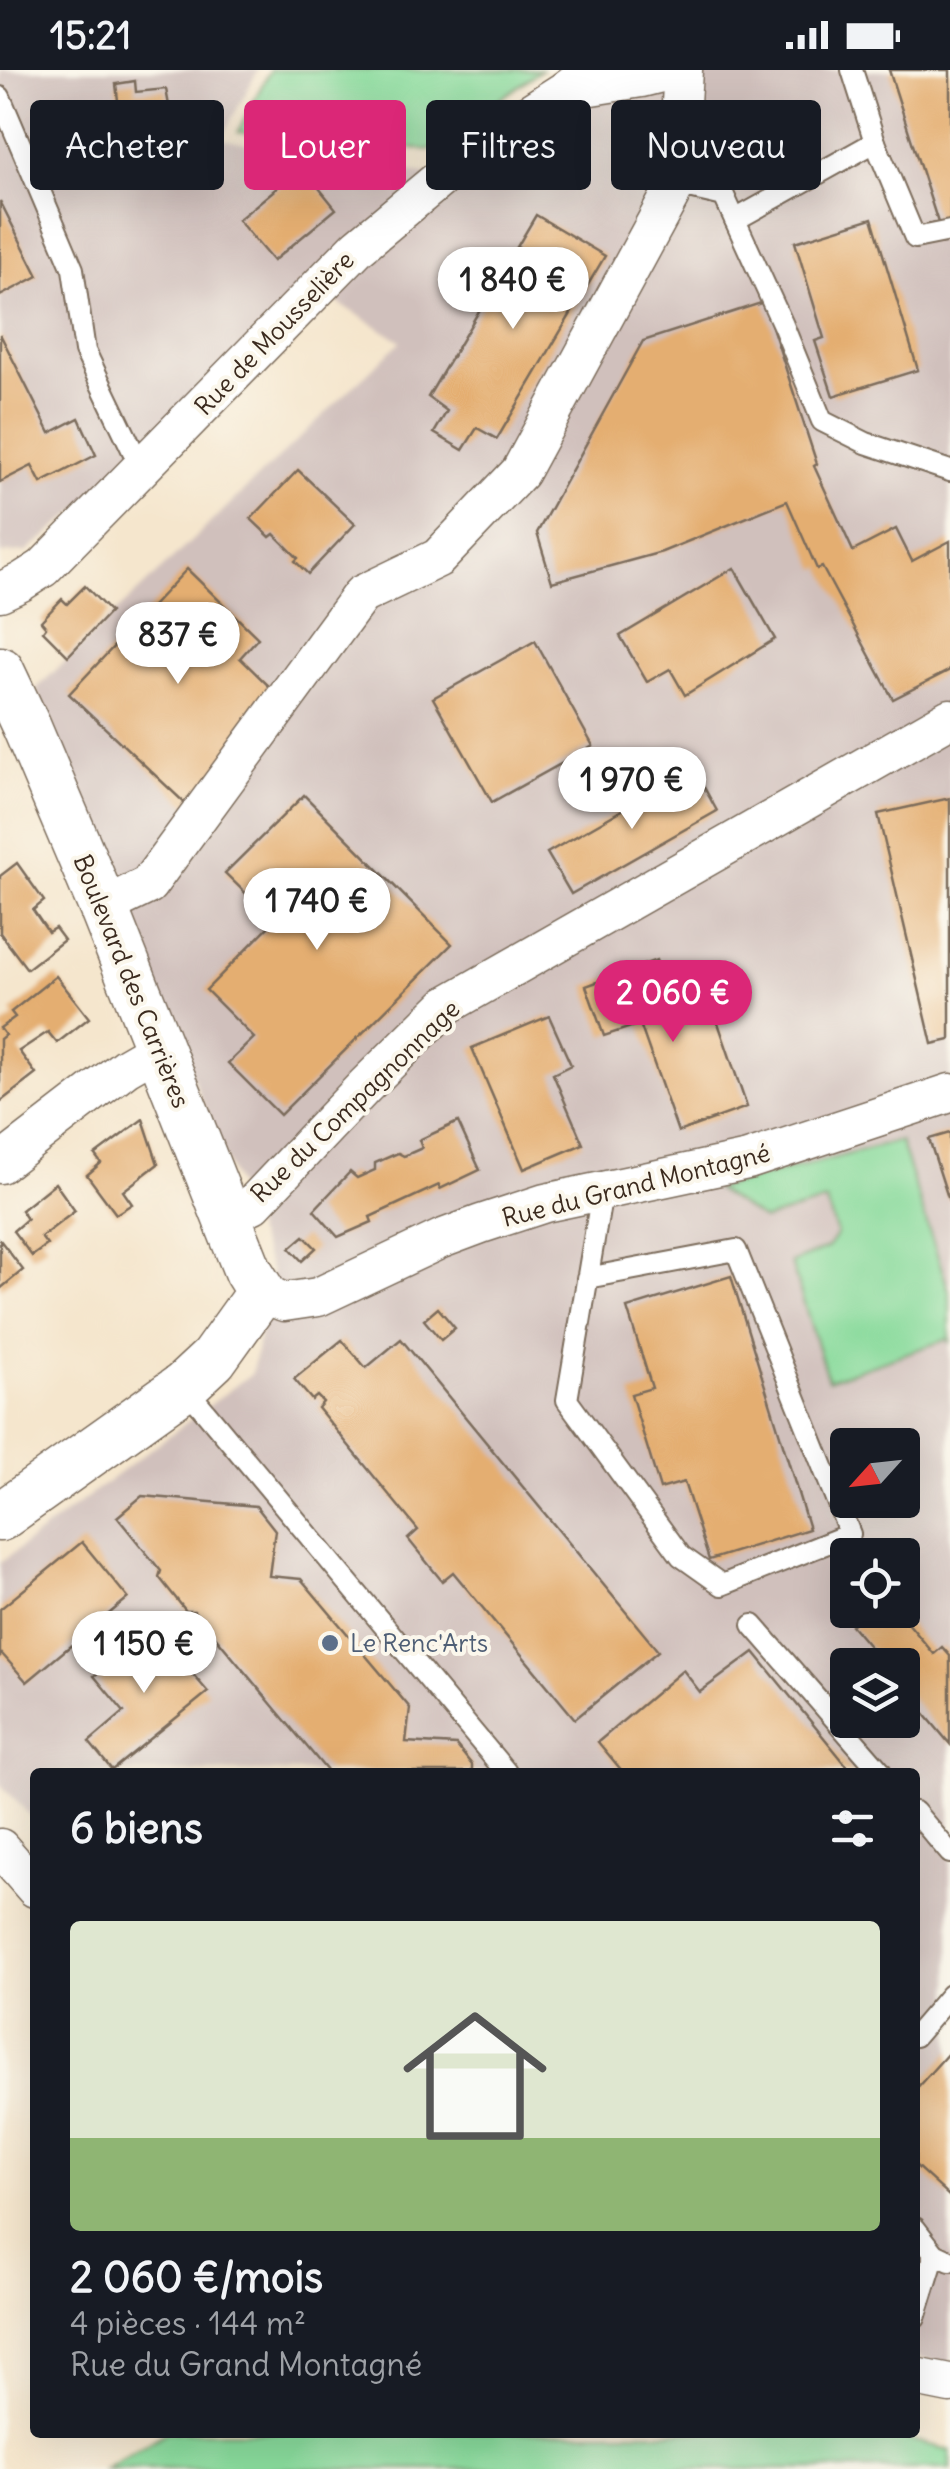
<!DOCTYPE html>
<html lang="fr">
<head>
<meta charset="utf-8">
<style>
	body { margin:0; font-family:Delius,sans-serif; background:#20242c; color:#f1f3f6; height:100vh; display:flex; flex-direction:column; font-size:38px; white-space:nowrap }
	* { box-sizing:border-box; margin:0 }
	p { font-size:32px; color:#9ea1a6 }
	.icon { flex:none; width:55px; height:55px; fill:none; stroke:currentColor; stroke-width:2; stroke-linecap:round; stroke-linejoin:round }
	.map { position:relative; flex:1; overflow:hidden }
	.drawer { position:absolute; left:30px; top:1698px; width:890px; height:670px; display:flex; flex-direction:column; background:#171b24; border-radius:10px; box-shadow:0 10px 40px #0002 }
	.drawer>* { flex:none }
	.guide { position:absolute; left:30px; top:30px; width:890px; height:90px; display:flex; gap:20px }
	.needle { width:65px; rotate:243deg }
	.buttons { position:absolute; left:830px; top:1358px; display:grid; gap:20px }
	.buttons a { display:grid; place-items:center; width:90px; height:90px; border-radius:10px; background:#171b24; box-shadow:0 10px 40px #0002; font-size:50px }
	.price { position:absolute; translate:-50% -85px; padding:0 22px; border-radius:35px; background:#fff; color:#222; font-size:32px; line-height:65px; filter:drop-shadow(0 2px 5px #0008) }
	.price::after { content:''; position:absolute; left:50%; top:60px; width:30px; height:22px; margin-left:-15px; background:inherit; clip-path:polygon(0 0,100% 0,50% 100%) }
	.price.active { background:#db2777; color:#fff }
	ul { padding:0; list-style:none }
	li { display:grid; align-content:center; gap:20px; height:530px; padding:0 40px }
	li span { display:grid; place-items:center; height:310px; border-radius:10px; color:#555 }
	li>.icon { margin-inline-start:auto }
	span .icon { width:180px; height:180px; fill:#fffc; stroke-width:1 }
	li b { font-size:42px }
	h2 { display:flex; justify-content:space-between; align-items:center; height:120px; padding:0 40px; font-size:42px }
	.chip { padding:0 35px; border-radius:10px; background:#171b24; box-shadow:0 10px 40px #0002; font-size:35px; line-height:90px }
	.chip.active { background:#db2777; color:#fff }
	.status { display:flex; justify-content:space-between; align-items:center; height:70px; padding:0 50px; background:#171b24; direction:ltr }
	.status svg { height:28px; fill:currentColor }
	.map>svg:first-child { display:block }
</style>
</head>
<body>
<div class="status"><b>15:21</b><svg viewBox="0 0 49 12"><path d="M0 12V9h3v3zM5 12V6h3v6zM10 12V3h3v9zM15 12V0h3v12zM26 1h20v11H26zM47 4h2v5h-2z"/></svg></div>
<div class="map">
<svg width="950" height="2399" viewBox="0 0 950 2399">
	<rect width="100%" height="100%" fill="#fbf7ec"/>
	<filter id="ink" filterUnits="userSpaceOnUse"><feTurbulence type="fractalNoise" baseFrequency=".01" numOctaves="2"/><feDisplacementMap in="SourceGraphic" scale="20" xChannelSelector="R" yChannelSelector="G"/><feConvolveMatrix kernelMatrix="1 2 1 2 8 2 1 2 1" color-interpolation-filters="sRGB"/></filter>
	<filter id="wash" filterUnits="userSpaceOnUse"><feTurbulence type="fractalNoise" baseFrequency=".0048" numOctaves="4" result="noise"/><feDisplacementMap in="SourceGraphic" scale="40" xChannelSelector="R" yChannelSelector="G"/><feGaussianBlur stdDeviation="2.25" result="paint"/><feColorMatrix in="noise" values="0 0 0 0 0 0 0 0 0 0 0 0 0 0 0 0 0 1.4 0 .05"/><feComposite in="paint" operator="in"/></filter>
	<g filter="url(#wash)">
		<rect width="100%" height="100%" fill="#f5e6cd"/>
		<path fill="#d0c0bc" fill-rule="evenodd" d="M 0,0 L 258,0 L 221,69 L 465,111 L 621,15 L 616,0 L 950,0 L 950,2295 L 915,2287 L 915,1702 L 35,1702 L 35,1751 L 0,1714 L 0,1493 L 252,1303 L 271,1201 L 36,619 L 401,271 L 333,230 L 27,482 L 0,484 ZM 848,1375 L 902,1375 L 902,1430 L 848,1430 ZM 848,1485 L 902,1485 L 902,1540 L 848,1540 ZM 848,1595 L 902,1595 L 902,1650 L 848,1650 Z"/>
		<g fill="#88da9b" stroke="#62825c" stroke-width="2.5">
			<polygon points="270,0 541,0 429,80 238,62"/>
			<polygon points="900,1071 950,1224 950,1274 948,1269 828,1310 791,1193 827,1178 837,1164 826,1131 763,1150 715,1119"/>
			<polygon points="167,2362 879,2362 950,2380 950,2399 105,2399"/>
		</g>
		<g id="blocks">
			<g fill="#e4ae71">
				<polygon points="889,0 950,0 950,156 940,159"/>
				<polygon points="135,11 136,22 166,19 170,41 179,39 185,88 147,92 144,60 122,63 116,14"/>
				<polygon points="302,97 336,139 273,191 238,150"/>
				<polygon points="0,131 38,206 0,226"/>
				<polygon points="536,145 605,186 497,369 477,358 463,380 434,363 447,341 428,327"/>
				<polygon points="872,148 918,300 833,326 815,271 824,268 795,172"/>
				<polygon points="764,232 817,394 814,396 853,481 896,459 912,491 950,471 950,600 893,629 822,497 817,499 787,431 662,482 552,512 537,463 643,271"/>
				<polygon points="0,264 50,363 79,348 96,385 41,413 32,396 0,412"/>
				<polygon points="298,400 355,454 308,504 295,491 298,488 274,464 270,467 251,449"/>
				<polygon points="734,498 775,569 685,625 670,599 647,612 620,566"/>
				<polygon points="187,499 258,568 240,588 273,620 190,738 69,624"/>
				<polygon points="85,516 110,542 68,586 43,561 46,557 41,551 62,529 67,534"/>
				<polygon points="535,571 593,676 492,732 433,628"/>
				<polygon points="694,699 717,741 571,824 547,783"/>
				<polygon points="304,725 452,874 280,1045 228,993 254,968 206,920 274,851 225,803"/>
				<polygon points="950,728 950,970 932,974 878,744"/>
				<polygon points="17,793 44,831 33,840 48,862 55,858 64,870 27,899 0,863 0,806"/>
				<polygon points="656,890 678,951 713,938 747,1037 678,1062 640,954 604,966 586,916"/>
				<polygon points="56,906 89,948 57,973 48,962 19,981 36,1004 0,1032 0,969 5,965 0,958 15,947 11,942"/>
				<polygon points="549,946 571,995 553,1004 583,1074 524,1099 472,978"/>
				<polygon points="143,1049 158,1094 123,1121 132,1134 116,1144 87,1105 101,1093 95,1085"/>
				<polygon points="458,1052 480,1100 440,1119 439,1115 370,1147 372,1152 338,1167 314,1140 350,1102 357,1108 375,1100 375,1093 398,1083 404,1086 422,1078 419,1070"/>
				<polygon points="950,1063 950,1131 949,1131 929,1069"/>
				<polygon points="55,1113 75,1141 41,1167 47,1175 32,1186 13,1161 27,1149 21,1140"/>
				<polygon points="304,1166 316,1178 302,1191 290,1178"/>
				<polygon points="0,1170 23,1200 0,1219"/>
				<polygon points="731,1206 809,1459 709,1490 684,1412 660,1419 631,1324 652,1318 627,1238"/>
				<polygon points="438,1238 455,1258 441,1270 424,1250"/>
				<polygon points="401,1269 658,1581 575,1649 453,1502 442,1511 408,1469 418,1460 318,1338 323,1332 317,1326 312,1330 294,1309 342,1270 366,1298"/>
				<polygon points="142,1426 256,1436 275,1460 269,1506 301,1509 410,1638 406,1672 456,1675 472,1695 472,1702 328,1702 194,1541 186,1541 159,1507 161,1501 117,1447"/>
				<polygon points="82,1472 128,1528 27,1612 2,1584 0,1586 0,1539"/>
				<polygon points="869,1540 897,1540 934,1584 942,1577 950,1586 950,1674 902,1617 902,1595 885,1595 851,1555"/>
				<polygon points="153,1558 208,1622 112,1700 89,1672 124,1642 94,1606"/>
				<polygon points="754,1582 852,1702 623,1702 598,1672 683,1600 700,1622"/>
				<polygon points="950,1981 950,2127 915,2095 915,2020"/>
			</g>
		</g>
	</g>
	<g filter="url(#ink)">
		<use href="#blocks" fill-opacity="0" stroke="#7c6c5b" stroke-width="2.5"/>
		<g fill="none" stroke-linecap="round" stroke-linejoin="round">
			<g stroke="#7c6c5b" stroke-width="24">
				<g id="service">
					<polyline points="852,0 875,72 915,168 950,161"/>
					<polyline points="0,27 73,199 85,281 141,398"/>
					<polyline points="676,115 724,126 783,255 822,351 866,373 950,401"/>
					<polyline points="735,150 875,72"/>
					<polyline points="587,1208 736,1180 850,1464 722,1515 681,1486 567,1330 602,1122"/>
					<polyline points="184,1316 506,1702"/>
					<polyline points="753,1555 881,1702"/>
					<polyline points="915,1742 950,1783"/>
					<polyline points="915,1966 950,1925"/>
					<polyline points="915,2158 935,2184 950,2191"/>
					<polyline points="915,2248 935,2184"/>
				</g>
			</g>
			<g stroke="#7c6c5b" stroke-width="41">
				<g id="minor">
					<polyline points="566,20 641,8 673,0"/>
					<polyline points="0,522 21,512 43,498 358,177 484,72 564,21 592,0"/>
					<polyline points="103,837 148,815 361,525 438,488 520,402 676,115 683,0"/>
					<polyline points="0,1094 126,997 159,978"/>
					<polyline points="227,1145 253,1134 365,1016 447,935 950,648"/>
					<polyline points="261,1222 284,1232 318,1227 441,1169 481,1154 545,1133 748,1090 950,1023"/>
					<polyline points="0,1778 35,1818"/>
					<polyline points="915,2307 950,2314"/>
				</g>
			</g>
			<g stroke="#7c6c5b" stroke-width="51">
				<polyline id="tertiary" points="0,601 27,658 103,837 248,1201 261,1222 213,1289 184,1316 0,1447"/>
			</g>
			<use href="#service" stroke="#fff" stroke-width="20"/>
			<use href="#minor" stroke="#fff" stroke-width="38"/>
			<use href="#tertiary" stroke="#fff" stroke-width="48"/>
		</g>
	</g>
	<circle fill="#5c6f8a" stroke="#fbf7ec" stroke-width="4" cx="330" cy="1573" r="10"/>
	<g text-anchor="middle" dominant-baseline="central" stroke-width="8" stroke-linejoin="round" paint-order="stroke">
		<g font-size="25" fill="#3b2a1e" stroke="#fbf7ec">
			<text transform="translate(274 263) rotate(-46)">Rue de Mousselière</text>
			<text transform="translate(132 911) rotate(68)">Boulevard des Carrières</text>
			<text transform="translate(355 1031) rotate(-44)">Rue du Compagnonnage</text>
			<text transform="translate(636 1115) rotate(-14)">Rue du Grand Montagné</text>
		</g>
		<g font-size="25" fill="#4e5e75" stroke="#fbf7ec" text-anchor="start">
			<text x="350" y="1573">Le Renc'Arts</text>
		</g>
	</g>
</svg>
<div class="buttons">
<a><svg class="needle" viewBox="-14 -14 28 28"><path d="M0-13l5 13h-10z" fill="#e53935"/><path d="M0 13l5-13h-10z" fill="#9ea1a6"/></svg></a>
<a><svg class="icon" aria-label="locate" viewBox="0 0 24 24"><circle cx="12" cy="12" r="6"/><path d="M12 2v4M12 18v4M2 12h4M18 12h4"/></svg></a>
<a><svg class="icon" aria-label="layers" viewBox="0 0 24 24"><path d="M12 4l9 5-9 5-9-5zM3 14l9 5 9-5"/></svg></a>
</div>
<b class="price" style="left:513px;top:262px">1 840 €</b>
<b class="price" style="left:178px;top:617px">837 €</b>
<b class="price" style="left:632px;top:762px">1 970 €</b>
<b class="price" style="left:317px;top:883px">1 740 €</b>
<b class="price active" style="left:673px;top:975px">2 060 €</b>
<b class="price" style="left:144px;top:1626px">1 150 €</b>
<div class="guide">
<a class="chip">Acheter</a>
<a class="chip active">Louer</a>
<a class="chip">Filtres</a>
<a class="chip">Nouveau</a>
</div>
<section class="drawer">
<h2>6 biens<svg class="icon" aria-label="filters" viewBox="0 0 24 24"><path d="M4 7h16M4 17h16"/><circle cx="9" cy="7" r="2"/><circle cx="15" cy="17" r="2"/></svg></h2>
<ul>
<li><span style="background:linear-gradient(#dfe7d0 70%,#8fb573 0)"><svg class="icon" aria-label="home" viewBox="0 0 24 24"><path d="M3 11l9-7 9 7M6 9v11h12V9"/></svg></span><div><b>2 060 €/mois</b><p>4 pièces · 144 m²</p><p>Rue du Grand Montagné</p></div></li>
</ul>
</section>
</div>
</body>
</html>
